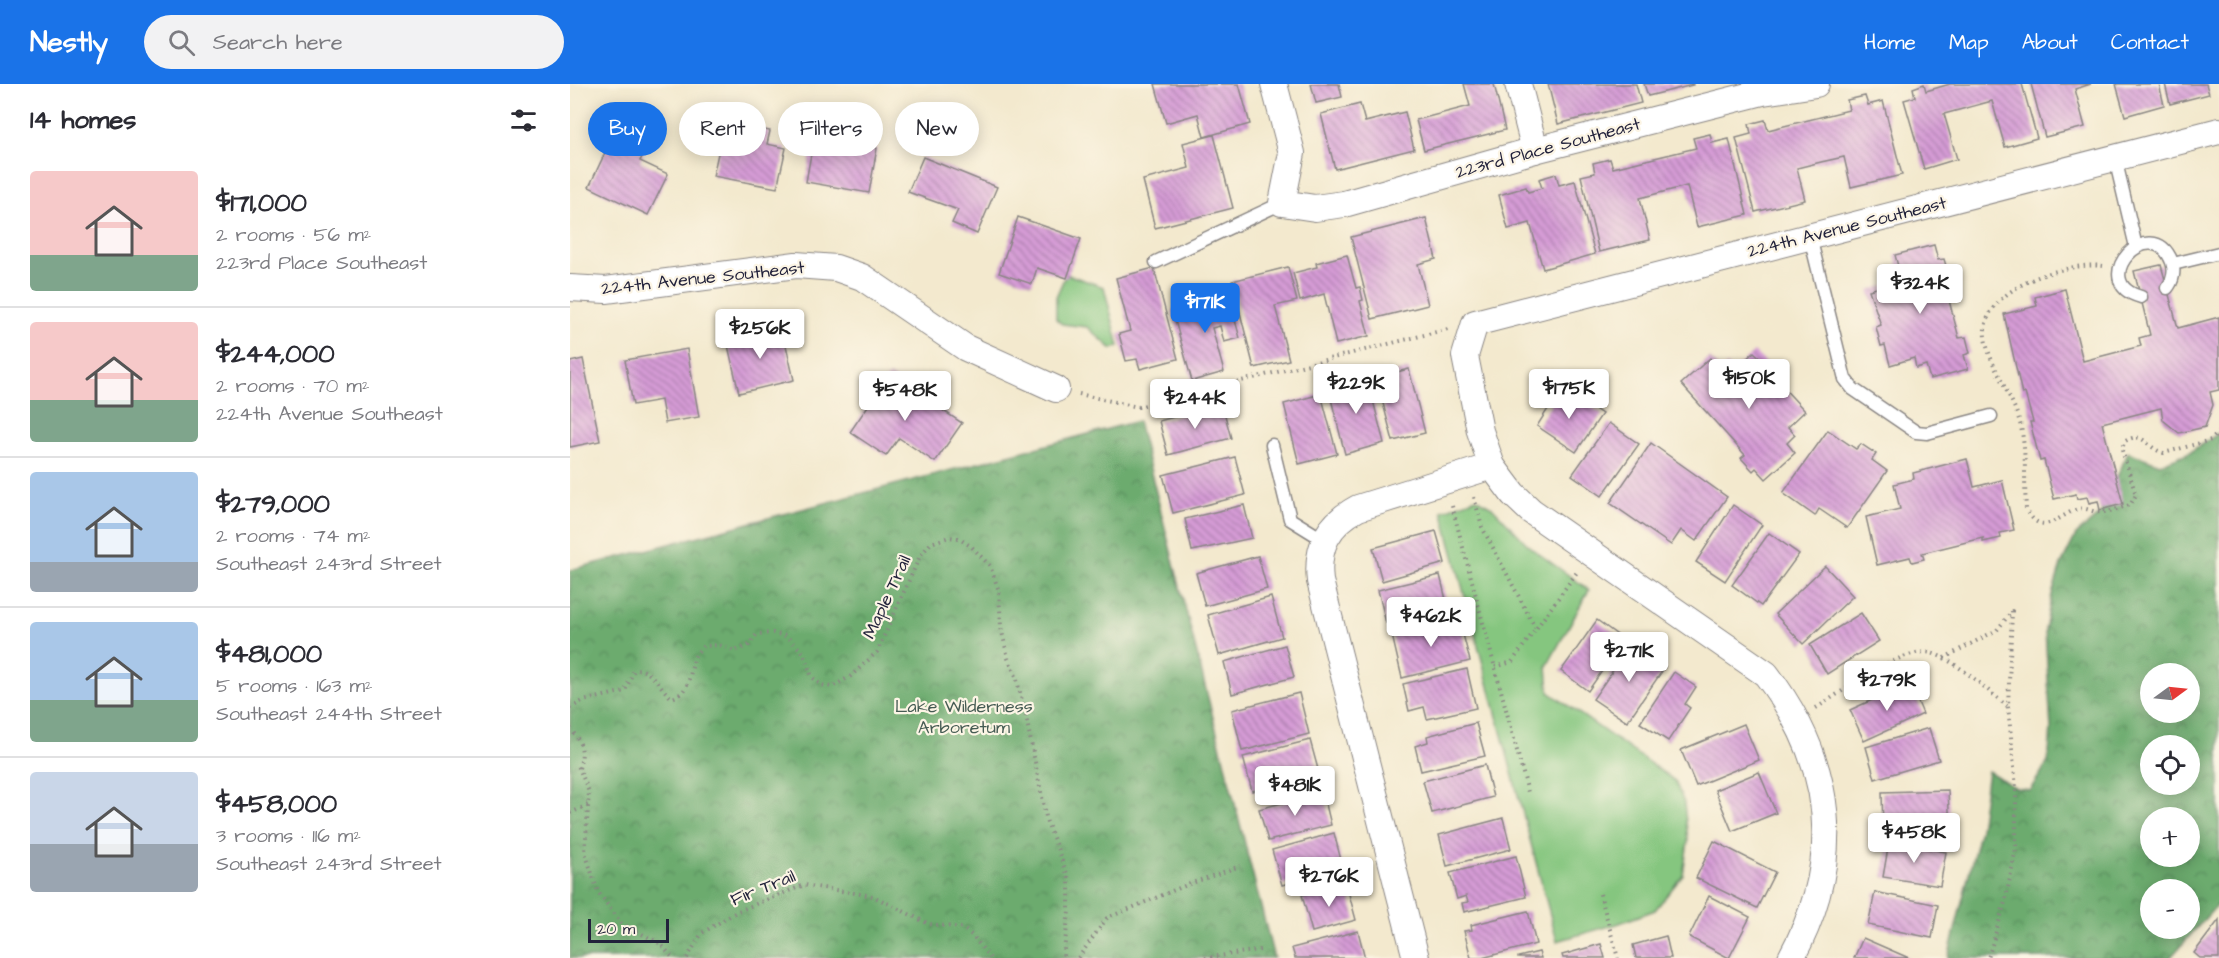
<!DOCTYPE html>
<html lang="en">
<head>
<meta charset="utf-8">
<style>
	body { margin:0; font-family:"Architects Daughter",sans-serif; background:#f2f2f3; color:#2b2b33; height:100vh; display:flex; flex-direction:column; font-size:22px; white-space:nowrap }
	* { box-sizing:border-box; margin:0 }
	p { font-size:20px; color:#7c7c81 }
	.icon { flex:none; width:33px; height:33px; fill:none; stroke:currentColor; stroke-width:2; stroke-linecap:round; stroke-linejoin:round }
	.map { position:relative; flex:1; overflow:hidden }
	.details { display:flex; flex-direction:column; background:#fff; width:570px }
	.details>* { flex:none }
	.guide { position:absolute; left:18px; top:18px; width:570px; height:54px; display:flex; gap:12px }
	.needle { width:39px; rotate:75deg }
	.tools { position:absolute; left:1570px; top:579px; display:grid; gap:12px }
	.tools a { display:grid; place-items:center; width:60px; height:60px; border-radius:50%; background:#fff; box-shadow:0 3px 15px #0003; font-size:30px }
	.scale { position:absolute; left:18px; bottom:15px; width:81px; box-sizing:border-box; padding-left:6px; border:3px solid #22223b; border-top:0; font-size:16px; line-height:21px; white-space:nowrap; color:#22223b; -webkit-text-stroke:4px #fcf5e5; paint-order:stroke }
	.price { position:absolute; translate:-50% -51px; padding:0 14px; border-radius:6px; background:#fff; color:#222; font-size:20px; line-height:39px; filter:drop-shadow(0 2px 3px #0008) }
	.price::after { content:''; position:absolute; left:50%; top:36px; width:18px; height:14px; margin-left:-9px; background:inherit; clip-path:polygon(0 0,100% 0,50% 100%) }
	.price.active { background:#1a73e8; color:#fff }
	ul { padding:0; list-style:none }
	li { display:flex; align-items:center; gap:18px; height:150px; padding:0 30px }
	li+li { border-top:2px solid #e1e1e2 }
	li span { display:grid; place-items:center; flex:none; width:168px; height:120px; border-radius:6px; color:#555 }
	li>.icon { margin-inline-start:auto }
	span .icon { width:72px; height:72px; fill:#fffc; stroke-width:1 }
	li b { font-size:26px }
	h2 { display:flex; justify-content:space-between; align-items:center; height:72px; padding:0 30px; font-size:26px }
	.chip { padding:0 21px; border-radius:27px; background:#fff; box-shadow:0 3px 15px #0003; font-size:21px; line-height:54px }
	.chip.active { background:#1a73e8; color:#fff }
	header { display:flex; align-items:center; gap:36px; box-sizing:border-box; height:84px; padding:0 30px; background:#1a73e8; color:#fff }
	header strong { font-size:28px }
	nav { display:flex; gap:33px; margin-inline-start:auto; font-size:21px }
	.search { width:420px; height:54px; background:#f2f2f3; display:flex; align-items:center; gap:15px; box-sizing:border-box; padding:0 21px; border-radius:33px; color:#7c7c81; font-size:22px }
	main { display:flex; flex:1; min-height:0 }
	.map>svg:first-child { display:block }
</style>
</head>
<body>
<header>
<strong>Nestly</strong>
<div class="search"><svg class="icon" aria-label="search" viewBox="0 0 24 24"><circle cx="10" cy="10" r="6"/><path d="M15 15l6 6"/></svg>Search here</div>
<nav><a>Home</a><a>Map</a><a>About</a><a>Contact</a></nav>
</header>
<main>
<section class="details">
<h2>14 homes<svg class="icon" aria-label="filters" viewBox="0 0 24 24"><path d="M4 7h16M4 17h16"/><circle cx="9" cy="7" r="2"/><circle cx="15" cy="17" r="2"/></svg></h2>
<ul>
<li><span style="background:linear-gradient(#f6c9c9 70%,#7fa58c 0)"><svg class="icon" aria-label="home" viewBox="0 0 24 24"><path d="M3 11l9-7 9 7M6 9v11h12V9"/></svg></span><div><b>$171,000</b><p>2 rooms · 56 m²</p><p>223rd Place Southeast</p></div></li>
<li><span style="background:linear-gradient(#f6c9c9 65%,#7fa58c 0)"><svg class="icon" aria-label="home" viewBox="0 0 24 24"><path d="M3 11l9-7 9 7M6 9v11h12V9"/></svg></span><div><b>$244,000</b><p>2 rooms · 70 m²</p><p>224th Avenue Southeast</p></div></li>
<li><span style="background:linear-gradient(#a9c7e8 75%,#9aa5b1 0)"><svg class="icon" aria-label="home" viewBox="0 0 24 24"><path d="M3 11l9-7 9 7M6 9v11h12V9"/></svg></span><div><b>$279,000</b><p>2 rooms · 74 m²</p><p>Southeast 243rd Street</p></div></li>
<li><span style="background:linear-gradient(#a9c7e8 65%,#7fa58c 0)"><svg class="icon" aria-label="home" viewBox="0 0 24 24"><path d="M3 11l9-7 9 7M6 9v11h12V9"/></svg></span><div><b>$481,000</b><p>5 rooms · 163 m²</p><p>Southeast 244th Street</p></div></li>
<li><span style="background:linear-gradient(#c9d6e8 60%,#9aa5b1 0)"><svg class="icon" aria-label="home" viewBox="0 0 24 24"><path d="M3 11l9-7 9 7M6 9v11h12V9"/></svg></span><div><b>$458,000</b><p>3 rooms · 116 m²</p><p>Southeast 243rd Street</p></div></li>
</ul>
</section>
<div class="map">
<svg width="1649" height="874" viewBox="0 0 1649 874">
	<defs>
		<pattern id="forest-crowns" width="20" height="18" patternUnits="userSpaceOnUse" patternTransform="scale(1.5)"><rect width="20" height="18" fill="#6cab6e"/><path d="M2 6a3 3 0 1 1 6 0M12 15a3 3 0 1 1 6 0" fill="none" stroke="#588b5c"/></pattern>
		<pattern id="building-back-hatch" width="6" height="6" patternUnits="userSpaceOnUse" patternTransform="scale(1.5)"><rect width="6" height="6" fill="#d59bd5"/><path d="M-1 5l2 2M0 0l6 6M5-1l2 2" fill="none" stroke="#ac7eae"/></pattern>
	</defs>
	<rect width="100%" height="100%" fill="#fcf5e5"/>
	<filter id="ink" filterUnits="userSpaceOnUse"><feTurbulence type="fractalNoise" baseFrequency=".0167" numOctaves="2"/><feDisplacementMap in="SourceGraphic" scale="12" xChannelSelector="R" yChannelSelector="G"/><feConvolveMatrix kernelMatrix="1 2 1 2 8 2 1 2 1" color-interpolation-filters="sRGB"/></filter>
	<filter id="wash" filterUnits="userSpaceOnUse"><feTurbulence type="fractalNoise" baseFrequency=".008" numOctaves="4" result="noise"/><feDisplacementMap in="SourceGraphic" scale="24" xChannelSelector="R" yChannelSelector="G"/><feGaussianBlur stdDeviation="1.35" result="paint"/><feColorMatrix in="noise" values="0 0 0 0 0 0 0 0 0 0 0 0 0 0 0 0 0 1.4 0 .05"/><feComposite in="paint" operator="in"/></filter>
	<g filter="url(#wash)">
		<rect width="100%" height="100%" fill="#f3e9ce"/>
		<g fill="url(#forest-crowns)" stroke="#476654" stroke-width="1.5" fill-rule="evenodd">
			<polygon points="568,337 704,874 0,874 0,486"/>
			<path d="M 1649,349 L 1649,819 L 1600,874 L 1378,874 L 1410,745 L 1418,687 L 1446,704 L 1460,706 L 1478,678 L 1481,645 L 1475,546 L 1481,514 L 1491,481 L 1506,451 L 1531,429 L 1558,368 L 1590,380 L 1620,368 ZM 1581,590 L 1620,590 L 1620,628 L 1581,628 ZM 1581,662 L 1620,662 L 1620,700 L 1581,700 ZM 1581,734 L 1620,734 L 1620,772 L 1581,772 ZM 1581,806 L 1620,806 L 1620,844 L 1581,844 Z"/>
		</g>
		<g fill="#85c67f" stroke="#54745d" stroke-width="1.5">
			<polygon points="496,190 534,203 549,262 542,265 517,243 492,240 486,235 486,213"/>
			<polygon points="906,414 922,423 961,464 1019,506 977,582 979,608 1105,697 1114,719 1118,757 1113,791 1085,826 1047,840 987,857 872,427"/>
		</g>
		<g id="blocks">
			<g fill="url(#building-back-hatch)">
				<polygon points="585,0 669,0 680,40 634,53 628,30 596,39"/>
				<polygon points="741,0 769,0 772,13 746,19"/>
				<polygon points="894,0 924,0 935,46 854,66 846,36 900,22"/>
				<polygon points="978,0 1066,0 1071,19 988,40"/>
				<polygon points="1074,0 1123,0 1123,1 1078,12"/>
				<polygon points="1354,0 1356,7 1380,0 1452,0 1467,54 1435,63 1422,17 1374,30 1387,75 1354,85 1334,16 1345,13 1343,4"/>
				<polygon points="1461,0 1521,0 1505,5 1515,43 1475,53"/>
				<polygon points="1546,0 1589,0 1594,21 1555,32"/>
				<polygon points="1595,0 1636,0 1639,10 1600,20"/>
				<polygon points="1295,12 1298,21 1313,17 1332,91 1281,103 1274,73 1251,78 1227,84 1235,116 1185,128 1166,54 1181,50 1179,40 1195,36 1198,46 1279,26 1277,16"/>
				<polygon points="790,20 795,38 835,28 844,65 765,85 751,30"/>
				<polygon points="155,38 200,47 197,60 216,64 207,104 143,92"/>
				<polygon points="1140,50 1142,59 1159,55 1177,131 1127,143 1117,102 1093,108 1070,114 1080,156 1029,168 1011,92 1025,89 1023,79 1040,75 1043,84 1126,64 1123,54"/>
				<polygon points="644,51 663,124 585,144 573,96 619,84 613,59"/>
				<polygon points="244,53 307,64 299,109 236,98"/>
				<polygon points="42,54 74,69 70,77 98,90 78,131 19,103"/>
				<polygon points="353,73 427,103 407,150 382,139 388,126 338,108"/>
				<polygon points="986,90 989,101 1005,97 1025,170 973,185 960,139 938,145 929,111 956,103 958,108 972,104 969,95"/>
				<polygon points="448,133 511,155 497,194 467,184 462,200 429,189"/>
				<polygon points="856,134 866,175 848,180 858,221 802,235 781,153"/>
				<polygon points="1364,161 1368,176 1374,175 1379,192 1373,194 1389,254 1396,253 1400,269 1394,271 1398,285 1360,295 1356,281 1346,284 1344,274 1320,281 1315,261 1311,262 1306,243 1311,241 1299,206 1322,200 1318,188 1329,186 1325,171"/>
				<polygon points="777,171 786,204 790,203 793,216 790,217 799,252 766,260 754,210 730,217 723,189 747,183 746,179"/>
				<polygon points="1591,181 1608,244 1649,233 1649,306 1640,308 1643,321 1635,343 1609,349 1593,336 1591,324 1532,339 1553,420 1530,426 1528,417 1519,419 1517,413 1507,415 1506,410 1484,415 1474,376 1470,377 1460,338 1463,338 1455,309 1452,310 1434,230 1467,222 1465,213 1495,205 1513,277 1571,262 1569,254 1580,251 1564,187"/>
				<polygon points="718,183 727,217 705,222 719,276 684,284 662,197"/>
				<polygon points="584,184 608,275 570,285 567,275 556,277 549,250 560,247 546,194"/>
				<polygon points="658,211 670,254 654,258 650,242 642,244 654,288 622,297 602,226"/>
				<polygon points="212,244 224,296 169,309 157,257"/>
				<polygon points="117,265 129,333 95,339 91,316 63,321 55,276"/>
				<polygon points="1184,268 1213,295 1209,299 1235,327 1218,343 1225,351 1217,359 1225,369 1196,395 1186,384 1183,387 1171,374 1175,371 1111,300 1140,274 1151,287 1157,281 1163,287"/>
				<polygon points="13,275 30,357 0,363 0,278"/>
				<polygon points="839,285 855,349 823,357 806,293"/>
				<polygon points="319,291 392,339 365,378 329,354 316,372 280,348"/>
				<polygon points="797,293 814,359 775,370 758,303"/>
				<polygon points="992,303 1032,330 1006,368 967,342"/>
				<polygon points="751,310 767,370 729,380 714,320"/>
				<polygon points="652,320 661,354 598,371 589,337"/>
				<polygon points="1039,339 1069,360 1032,412 1002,391"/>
				<polygon points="1258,346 1286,365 1291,360 1306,370 1302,376 1317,387 1277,444 1249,425 1245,432 1213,409"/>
				<polygon points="1081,359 1157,413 1126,457 1111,446 1101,461 1040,419"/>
				<polygon points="665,373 675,411 603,429 593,391"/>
				<polygon points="1397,375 1404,403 1432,396 1444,446 1430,449 1431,454 1413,458 1413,454 1352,469 1354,475 1342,478 1340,473 1307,481 1296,433 1330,425 1324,400 1344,395 1343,389"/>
				<polygon points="674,421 682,454 622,467 615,435"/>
				<polygon points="1163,421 1192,441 1155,497 1126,478"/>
				<polygon points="866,447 875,479 812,497 803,464"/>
				<polygon points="1199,449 1229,470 1191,522 1162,501"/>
				<polygon points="688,472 697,505 635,522 626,489"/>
				<polygon points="1255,482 1283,512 1233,560 1205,530"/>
				<polygon points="870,491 878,524 816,539 808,506"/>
				<polygon points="701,513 712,553 649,571 638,531"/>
				<polygon points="1291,529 1309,557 1257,590 1240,561"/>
				<polygon points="889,535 900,577 832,594 822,551"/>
				<polygon points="1027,536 1054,556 1018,607 991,587"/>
				<polygon points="1062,559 1095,583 1057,638 1023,615"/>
				<polygon points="715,561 724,593 662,610 654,578"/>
				<polygon points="897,585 906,624 857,635 854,623 839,627 833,600"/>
				<polygon points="1104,588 1126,603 1115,620 1120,624 1098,657 1070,639"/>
				<polygon points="1340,599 1353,630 1294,657 1280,626"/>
				<polygon points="729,609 739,650 672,667 662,626"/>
				<polygon points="906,639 915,672 851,687 845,662 858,658 857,652"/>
				<polygon points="1174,640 1189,676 1126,702 1111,666"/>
				<polygon points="1359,644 1369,676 1305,695 1296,663"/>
				<polygon points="740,656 749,689 682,707 673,673"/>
				<polygon points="915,681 923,713 862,729 853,697"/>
				<polygon points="1189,688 1206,729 1162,747 1145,706"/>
				<polygon points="1378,706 1380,747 1313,748 1312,708"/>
				<polygon points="753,708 761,741 698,757 689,725"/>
				<polygon points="933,734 941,765 877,782 869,751"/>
				<polygon points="764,749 773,784 712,801 702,766"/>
				<polygon points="1144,757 1205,788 1187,824 1126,794"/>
				<polygon points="1319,758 1376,768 1370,802 1313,793"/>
				<polygon points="946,772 956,813 894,828 892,819 898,818 896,812 887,815 880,789"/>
				<polygon points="776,799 786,836 742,848 732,811"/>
				<polygon points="1305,808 1368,821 1362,854 1298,841"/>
				<polygon points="1139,812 1180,833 1159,874 1119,853"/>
				<polygon points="958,827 966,860 912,874 901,874 894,847 902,846 901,841"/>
				<polygon points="1649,836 1649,874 1630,874 1624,869"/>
				<polygon points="788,847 795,874 725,874 722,864"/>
				<polygon points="1096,852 1101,874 1066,874 1063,861"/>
				<polygon points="1293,854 1339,874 1284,874"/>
				<polygon points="1031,860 1035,874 993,874 992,871"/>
				<polygon points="969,868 971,874 948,874 948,873"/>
			</g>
		</g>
	</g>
	<g filter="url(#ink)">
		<use href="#blocks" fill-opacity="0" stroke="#8a8684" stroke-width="1.5"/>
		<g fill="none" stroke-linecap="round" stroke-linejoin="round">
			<g stroke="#8a8684" stroke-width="15">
				<g id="service">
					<polyline points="1545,74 1566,163"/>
					<polyline points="1240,153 1275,295 1283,305 1346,348 1357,349 1421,332"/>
					<polyline points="586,178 712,119"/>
					<polyline points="1603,180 1649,169"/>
					<path d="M 1571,213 C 1515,198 1582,126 1602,178 C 1605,187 1603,197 1597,204"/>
					<polyline points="702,361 720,435 754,456"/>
				</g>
			</g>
			<g stroke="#8a8684" stroke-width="28">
				<g id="minor">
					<polyline points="704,0 722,69 712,119 745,124 774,120 965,66 1193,8 1246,0"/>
					<polyline points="948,0 965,66"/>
					<polyline points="0,204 36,206 226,181 266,184 292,193 396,264 486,305"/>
					<path d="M 846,874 L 750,497 C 746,463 758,440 788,424 L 922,382"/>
					<path d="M 1221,874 C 1275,775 1264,679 1196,590 L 961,427 L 943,410 L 922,382 L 910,347 L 895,272 L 905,239 L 1649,47"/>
				</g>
			</g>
			<g stroke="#8a8684" stroke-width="4" stroke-dasharray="1.5 4.5" stroke-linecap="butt">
				<path d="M 1533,182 C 1495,177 1403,206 1416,259 C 1423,287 1442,311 1450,339 C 1457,367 1454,396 1456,425 C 1472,455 1488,431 1508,425 C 1515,423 1520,427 1527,428 C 1538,429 1549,424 1560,421 L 1566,411 L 1552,366 L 1554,358 C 1574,345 1575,364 1594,369 L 1641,356 L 1649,348"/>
				<polyline points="509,310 568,323 878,245"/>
				<polyline points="904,413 912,443 966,545"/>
				<polyline points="882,422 959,712"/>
				<polyline points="1374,574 1427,546 1442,527 1438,622 1446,704 1446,765 1435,818 1418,874"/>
				<polyline points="925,583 942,578 1007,488"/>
				<path d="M 0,624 L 13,617 L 55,607 L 64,586 C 80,582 90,605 102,614 C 121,608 119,589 125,573 C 126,569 131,565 134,562 L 149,561 L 165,567 L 179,561 L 187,550 L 203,549 L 216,552 L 233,568 L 242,593 L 251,601 L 262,603 L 281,592 L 307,568 L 350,472 L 361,459 L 379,453 L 388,454 L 402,463 L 420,482 L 429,507 L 431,543 L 438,574 L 446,592 L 456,633 L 477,738 L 499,795 L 499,827 L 493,874"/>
				<path d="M 1246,624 C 1271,609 1334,561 1361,569 C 1386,576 1417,606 1437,622"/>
				<path d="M 0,644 C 11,658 15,666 9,684 L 19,708 L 15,768 L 28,808 L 51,839 L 91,860 L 103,874"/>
				<polyline points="0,729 18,721"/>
				<polyline points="1030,810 1048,874"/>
				<polyline points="117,874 132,849 168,827 234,801 303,812 359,840 392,844 403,852 420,874"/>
				<polyline points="508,874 537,834 619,800 670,782"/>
				<polyline points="635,874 690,866"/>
			</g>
			<use href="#service" stroke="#fff" stroke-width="12"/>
			<use href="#minor" stroke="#fff" stroke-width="26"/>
		</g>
	</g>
	<g text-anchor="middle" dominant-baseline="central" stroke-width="4.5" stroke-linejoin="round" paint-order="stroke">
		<g font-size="18" fill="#22223b" stroke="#fcf5e5">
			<text transform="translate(978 64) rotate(-15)">223rd Place Southeast</text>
			<text transform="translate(1277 143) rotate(-14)">224th Avenue Southeast</text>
			<text transform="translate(133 194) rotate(-6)">224th Avenue Southeast</text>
			<text transform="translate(317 513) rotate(-65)">Maple Trail</text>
			<text transform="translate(193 804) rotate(-22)">Fir Trail</text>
		</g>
		<g font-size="18" fill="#455b53" stroke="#fcf5e5">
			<text x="394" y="622">Lake Wilderness<tspan x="394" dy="21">Arboretum</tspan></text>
		</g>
	</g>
</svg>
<div class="tools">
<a><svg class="needle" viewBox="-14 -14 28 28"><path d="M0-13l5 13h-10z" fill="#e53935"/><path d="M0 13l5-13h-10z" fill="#7c7c81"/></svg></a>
<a><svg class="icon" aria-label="locate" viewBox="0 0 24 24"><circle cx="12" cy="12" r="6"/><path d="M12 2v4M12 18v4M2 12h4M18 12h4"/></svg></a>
<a>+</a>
<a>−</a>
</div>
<div class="scale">20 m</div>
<b class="price" style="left:1350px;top:231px">$324K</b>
<b class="price active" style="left:635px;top:250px">$171K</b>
<b class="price" style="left:190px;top:276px">$256K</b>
<b class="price" style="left:1179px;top:326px">$150K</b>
<b class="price" style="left:786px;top:331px">$229K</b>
<b class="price" style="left:999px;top:336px">$175K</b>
<b class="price" style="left:335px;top:338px">$548K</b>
<b class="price" style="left:625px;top:346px">$244K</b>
<b class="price" style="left:861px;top:564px">$462K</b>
<b class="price" style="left:1059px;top:599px">$271K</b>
<b class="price" style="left:1317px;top:628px">$279K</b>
<b class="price" style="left:725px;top:733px">$481K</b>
<b class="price" style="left:1344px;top:780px">$458K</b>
<b class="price" style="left:759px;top:824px">$276K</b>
<div class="guide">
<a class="chip active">Buy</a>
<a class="chip">Rent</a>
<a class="chip">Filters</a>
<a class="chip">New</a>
</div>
</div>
</main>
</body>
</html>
